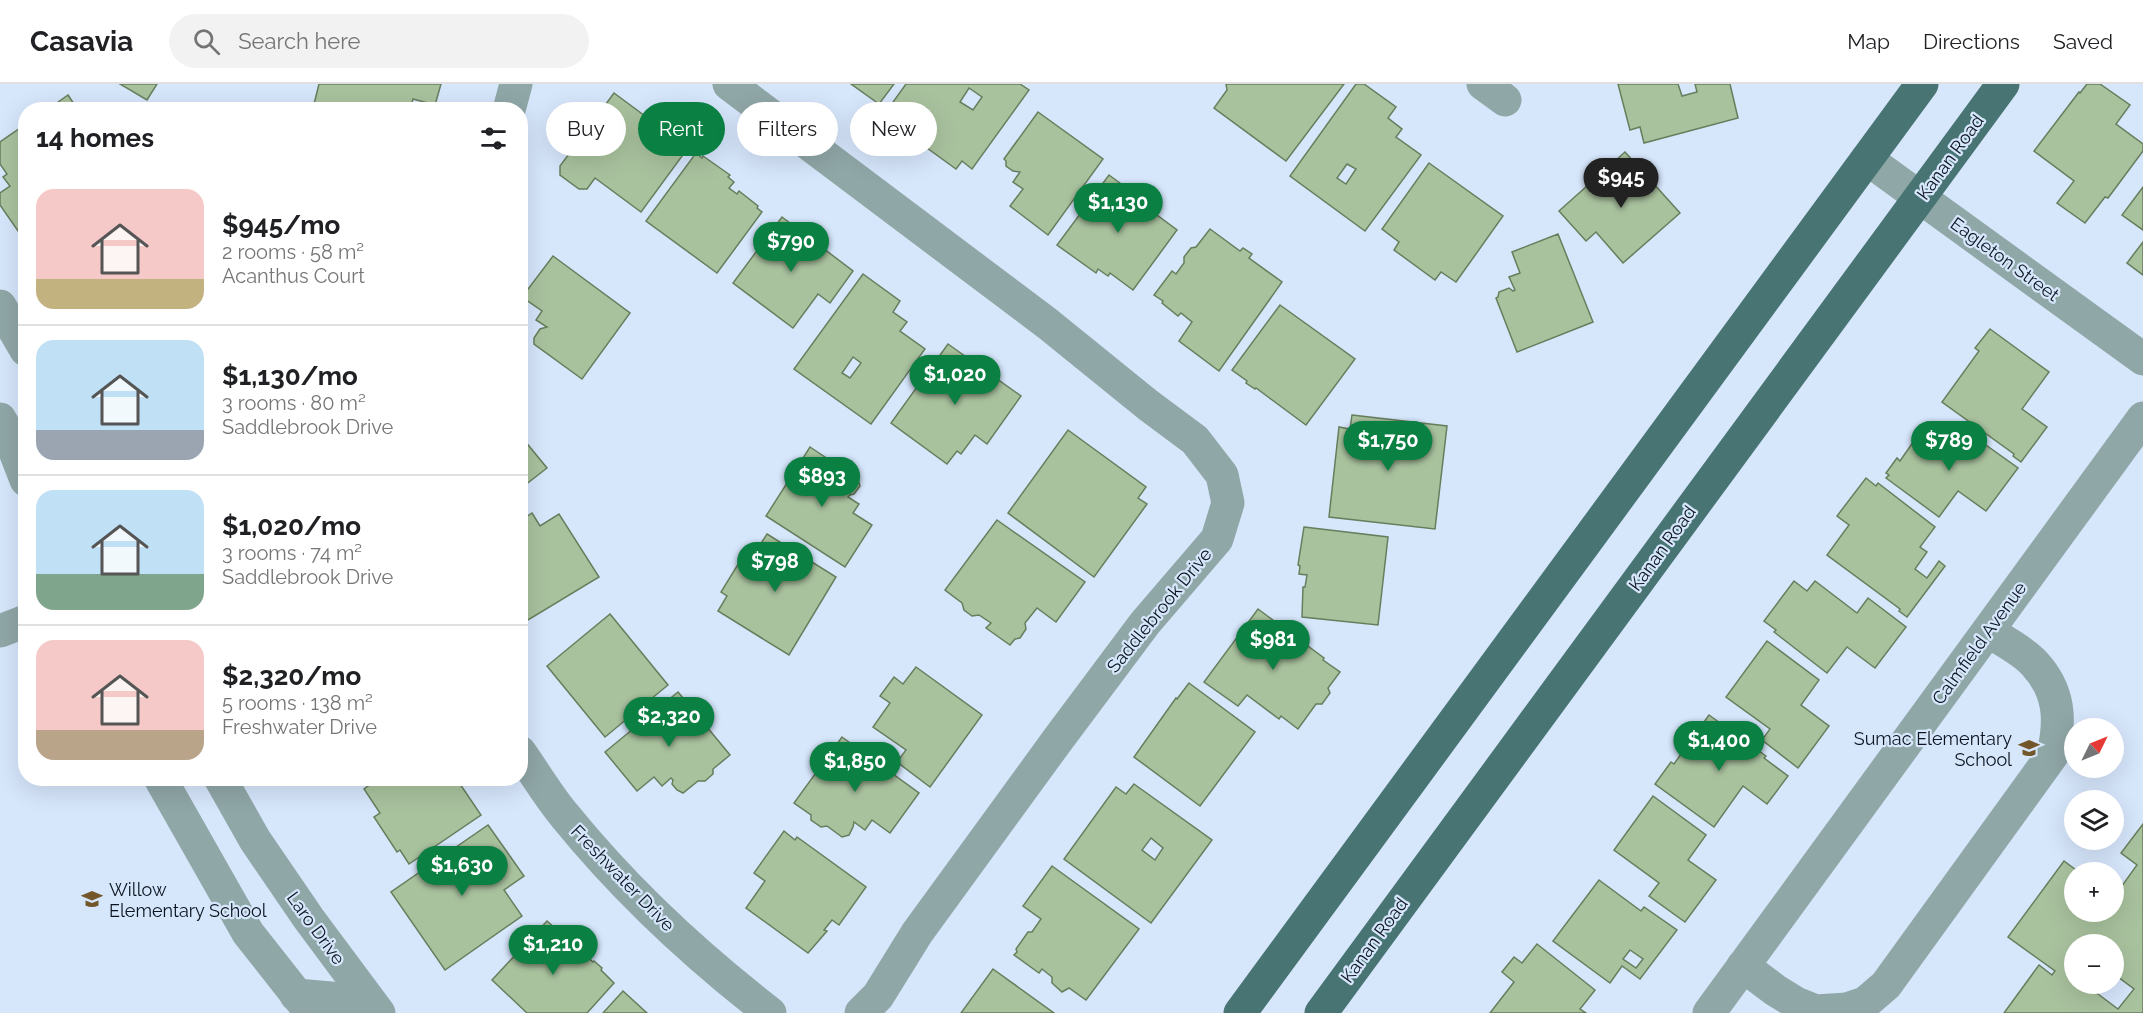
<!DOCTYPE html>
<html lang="en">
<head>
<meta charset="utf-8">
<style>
	body { margin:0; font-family:Raleway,sans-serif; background:#f2f2f2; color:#202124; height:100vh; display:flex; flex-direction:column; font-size:22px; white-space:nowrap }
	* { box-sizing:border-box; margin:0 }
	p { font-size:20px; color:#757577 }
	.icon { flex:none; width:33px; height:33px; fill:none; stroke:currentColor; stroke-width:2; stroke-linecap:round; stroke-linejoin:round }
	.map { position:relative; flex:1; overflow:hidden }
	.drawer { position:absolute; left:18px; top:18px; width:510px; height:684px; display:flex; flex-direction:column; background:#fff; border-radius:24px; box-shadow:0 6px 24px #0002 }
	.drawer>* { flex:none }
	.top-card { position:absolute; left:546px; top:18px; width:570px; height:54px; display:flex; gap:12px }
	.needle { width:39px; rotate:47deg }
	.fabs { position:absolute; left:2064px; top:634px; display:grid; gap:12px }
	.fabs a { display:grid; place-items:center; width:60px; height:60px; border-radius:50%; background:#fff; box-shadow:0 6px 24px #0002; font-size:30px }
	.price { position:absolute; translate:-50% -51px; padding:0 14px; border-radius:21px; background:#0b8043; color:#fff; font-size:20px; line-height:39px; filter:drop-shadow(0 2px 3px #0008) }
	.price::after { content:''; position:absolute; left:50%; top:36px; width:18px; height:14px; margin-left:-9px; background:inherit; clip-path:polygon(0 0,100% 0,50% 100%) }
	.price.active { background:#222; color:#fff }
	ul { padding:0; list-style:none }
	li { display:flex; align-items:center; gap:18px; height:150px; padding:0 18px }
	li+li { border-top:2px solid #e0e0e0 }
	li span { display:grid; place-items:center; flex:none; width:168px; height:120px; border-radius:18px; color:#555 }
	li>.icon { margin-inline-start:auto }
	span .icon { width:72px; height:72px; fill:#fffc; stroke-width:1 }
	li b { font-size:26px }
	h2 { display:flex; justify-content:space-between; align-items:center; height:72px; padding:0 18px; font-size:26px }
	.pill { padding:0 21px; border-radius:27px; background:#fff; box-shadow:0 6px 24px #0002; font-size:21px; line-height:54px }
	.pill.active { background:#0b8043; color:#fff }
	header { display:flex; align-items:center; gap:36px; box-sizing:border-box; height:84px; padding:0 30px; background:#fff; border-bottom:2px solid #e0e0e0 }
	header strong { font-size:28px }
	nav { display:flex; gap:33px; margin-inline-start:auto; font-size:21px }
	.search { width:420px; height:54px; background:#f2f2f2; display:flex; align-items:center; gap:15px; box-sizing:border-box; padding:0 21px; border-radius:33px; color:#757577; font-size:22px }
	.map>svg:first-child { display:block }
</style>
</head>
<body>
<header>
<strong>Casavia</strong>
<div class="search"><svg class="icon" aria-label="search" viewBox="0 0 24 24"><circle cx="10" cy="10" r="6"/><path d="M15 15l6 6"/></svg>Search here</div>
<nav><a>Map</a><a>Directions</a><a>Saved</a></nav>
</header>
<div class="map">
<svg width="2143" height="929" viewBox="0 0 2143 929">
	<rect width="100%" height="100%" fill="#d6e6fb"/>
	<g fill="#a9c29e" stroke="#677e5d" stroke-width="1.5" fill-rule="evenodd">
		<polygon points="120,0 157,0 147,16"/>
		<polygon points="319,0 441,0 435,21 413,15 410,26 334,26 314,20"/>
		<polygon points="851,0 894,0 879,20"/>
		<path d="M 906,0 L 1020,0 L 1029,6 L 972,85 L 962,77 L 956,85 L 883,32 ZM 969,4 L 982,13 L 973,26 L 960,18 Z"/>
		<polygon points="1344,0 1286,77 1214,24 1227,6 1226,0"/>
		<path d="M 1356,0 L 1364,0 L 1396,23 L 1388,34 L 1402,45 L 1396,53 L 1421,71 L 1365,147 L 1290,92 ZM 1347,80 L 1356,85 L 1346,100 L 1337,94 Z"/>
		<polygon points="1618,0 1678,0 1682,12 1697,8 1695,0 1730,0 1738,34 1644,59 1640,43 1630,46"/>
		<polygon points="2087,0 2100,0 2130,21 2116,40 2143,60 2143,67 2108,114 2105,113 2085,139 2057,119 2074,97 2034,67 2079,8 2080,9"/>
		<polygon points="614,9 688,64 641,128 595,94 587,105 579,105 560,91 560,82"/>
		<polygon points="68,11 78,26 47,26"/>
		<polygon points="1038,28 1103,75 1048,151 1010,122 1023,105 1013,98 1020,88 1013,87 1006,82 1006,77 1004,75"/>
		<polygon points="26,40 26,157 25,157 0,121 0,109 10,102 3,93 7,90 0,80 0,58"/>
		<polygon points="1625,68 1680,129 1623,179 1596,148 1586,157 1559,127"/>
		<polygon points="696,69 702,74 703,72 730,91 728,93 734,98 729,104 737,110 739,107 758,122 757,124 762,128 717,189 646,137"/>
		<polygon points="1429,79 1503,132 1456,198 1441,188 1435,196 1394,166 1399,158 1382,145"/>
		<polygon points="1109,91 1155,125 1153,128 1177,146 1133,206 1110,189 1108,192 1098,185 1096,189 1057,161"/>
		<polygon points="2143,103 2143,146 2122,131"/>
		<polygon points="782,133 853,187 830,219 818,210 793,244 733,199"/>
		<polygon points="1210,145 1240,167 1243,164 1252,170 1249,174 1282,198 1219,287 1179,257 1192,238 1181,229 1178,232 1162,219 1163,217 1154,211 1172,187 1176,190 1184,179 1184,173 1191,164 1196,163"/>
		<polygon points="1558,150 1593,238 1517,268 1496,214 1498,213 1499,208 1509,204 1513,207 1515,206 1509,193 1520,189 1512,168"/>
		<polygon points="2143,158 2143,191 2127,179"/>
		<polygon points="553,172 630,229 582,295 534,260 534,254 540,245 547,243 536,236 542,227 522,213"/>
		<path d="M 863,190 L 900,217 L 893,228 L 907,238 L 900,247 L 925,265 L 871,340 L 794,285 ZM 853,273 L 861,279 L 850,294 L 842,289 Z"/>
		<polygon points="1280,221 1355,275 1306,341 1256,304 1255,305 1246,299 1247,297 1232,286"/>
		<polygon points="1990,245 2049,288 2022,325 2047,343 2021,378 2013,372 2014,370 1942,318 1979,267 1975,264"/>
		<polygon points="948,260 1021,312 987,360 975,351 961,370 957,367 947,380 891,339"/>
		<polygon points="1352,331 1447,342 1435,445 1329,433 1339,343 1350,345"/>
		<polygon points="1927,338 1973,372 1983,359 2018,384 1986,427 1958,407 1939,433 1886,394 1889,391 1886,389 1897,374 1900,377"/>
		<polygon points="1068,346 1146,403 1138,414 1147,420 1094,493 1008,429"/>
		<polygon points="520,351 547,384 520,405"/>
		<polygon points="810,363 858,395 860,402 854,410 850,411 848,413 859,420 853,429 872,441 845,483 766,432"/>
		<polygon points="1866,394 1876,402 1878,399 1935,443 1920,463 1927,468 1915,485 1927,494 1939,477 1945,482 1907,533 1899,527 1900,525 1827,471 1849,441 1837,432"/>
		<polygon points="532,429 540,442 559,430 599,493 528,536 520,523 520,437"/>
		<polygon points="997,436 1085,498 1056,538 1037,524 1025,539 1026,545 1020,554 1015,555 1010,561 986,544 991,539 979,531 972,532 964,526 962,519 945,506"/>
		<polygon points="1304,443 1388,453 1378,541 1302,533 1303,503 1305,503 1307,491 1299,490 1300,482 1298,481"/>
		<polygon points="767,450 836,493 789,571 718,527 727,512 721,508 748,464 755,469"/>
		<polygon points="1794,497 1807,507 1815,497 1857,529 1868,514 1906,543 1875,584 1847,563 1827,589 1774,548 1776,546 1764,537"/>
		<polygon points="1258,525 1324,574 1323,576 1340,588 1328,604 1330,609 1322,620 1316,620 1298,645 1281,632 1279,635 1247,611 1238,622 1204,598"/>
		<polygon points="610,530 668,601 605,653 547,582"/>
		<polygon points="1767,557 1819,596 1801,621 1829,642 1798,684 1762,656 1770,645 1726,613"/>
		<polygon points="916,583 982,631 930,703 897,678 906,666 873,643 890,619 880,612 894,593 903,600"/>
		<polygon points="1189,599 1255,648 1200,722 1134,673 1176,614 1177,615"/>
		<polygon points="678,608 730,671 713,685 713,690 705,697 698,697 683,709 677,706 672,700 673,696 671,694 662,702 654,693 637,707 605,668"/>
		<polygon points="1709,631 1766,672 1764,674 1788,692 1767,720 1743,702 1714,743 1655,700 1671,678 1674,680"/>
		<polygon points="842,653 919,709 890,749 872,736 865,746 854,738 853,743 849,751 842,753 827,742 821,743 811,736 811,731 794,719"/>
		<polygon points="379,694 456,694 481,731 409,780 400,766 397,768 374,733 380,729 364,705"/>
		<path d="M 1134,700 L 1212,756 L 1151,839 L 1064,775 L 1116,703 L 1126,710 ZM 1151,754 L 1163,764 L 1155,776 L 1142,766 Z"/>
		<polygon points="1653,712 1706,751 1688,776 1716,796 1685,838 1649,812 1659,799 1614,766"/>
		<path d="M 2143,740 L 2143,929 L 2004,929 L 2039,881 L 2052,891 L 2055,887 L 2008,853 L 2064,777 L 2080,789 L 2074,789 L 2074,828 L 2114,828 L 2114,813 L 2137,781 L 2121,769 ZM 2074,861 L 2114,861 L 2114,890 L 2134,905 L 2118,925 L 2086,901 L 2087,900 L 2074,900 Z"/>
		<polygon points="488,741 524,792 504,806 522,832 445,886 391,808"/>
		<polygon points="784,747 795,756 797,753 866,803 839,841 832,836 824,846 827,847 808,869 746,824 765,797 754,789"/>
		<polygon points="1052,782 1139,845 1086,916 1069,904 1062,908 1052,899 1052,893 1042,885 1039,889 1014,871 1017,868 1016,865 1028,848 1032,848 1041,835 1023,822"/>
		<path d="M 1599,796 L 1641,827 L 1644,823 L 1677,846 L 1640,895 L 1622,882 L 1610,899 L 1553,857 ZM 1630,866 L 1643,875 L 1636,884 L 1623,875 Z"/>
		<polygon points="547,837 593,878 594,877 602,884 601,886 614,899 587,929 527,929 492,896"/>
		<polygon points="1537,860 1595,906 1580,925 1586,929 1490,929 1514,898 1502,888 1514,873 1522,879"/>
		<polygon points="993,885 1054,929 961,929"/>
		<polygon points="623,907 647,929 603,929"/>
	</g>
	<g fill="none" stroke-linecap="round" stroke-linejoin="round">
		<g stroke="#90a7a7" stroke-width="33">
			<polyline points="729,0 1048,240 1148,321 1195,356 1222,391 1228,419 1217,455 1145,539 1059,654 917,849 878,912 861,929"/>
			<polyline points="1483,0 1505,16"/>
			<polyline points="509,26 516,0"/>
			<polyline points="1867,75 2143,275"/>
			<polyline points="0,222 26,266"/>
			<polyline points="0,335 7,347 26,396"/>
			<polyline points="0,547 26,537"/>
			<path d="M 520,668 C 535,689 548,712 565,732 C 625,806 695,871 770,929"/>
			<polyline points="160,694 248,849 311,929"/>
			<polyline points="220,694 255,756 309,835 379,929"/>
			<path d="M 1743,882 L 1775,906 L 1796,919 L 1816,927 L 1847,925 L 1865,919 L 1886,901 L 2053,670 C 2061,636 2060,607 2034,579 C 2022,566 2003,557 1988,547"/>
			<polyline points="296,911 331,914 343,929"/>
			<polyline points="1709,929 2143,334"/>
		</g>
		<g stroke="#497474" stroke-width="33">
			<polyline points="1240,929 1922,0"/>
			<polyline points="1321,929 2003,0"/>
		</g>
	</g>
	<defs>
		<g id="school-bare" transform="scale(1.62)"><path d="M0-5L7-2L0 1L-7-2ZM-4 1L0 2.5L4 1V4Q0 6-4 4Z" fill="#73562a" stroke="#d6e6fb" stroke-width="2.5" paint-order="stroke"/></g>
	</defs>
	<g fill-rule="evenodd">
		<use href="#school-bare" x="2029" y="664"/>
		<use href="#school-bare" x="92" y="815"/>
	</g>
	<g text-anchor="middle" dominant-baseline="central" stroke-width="4.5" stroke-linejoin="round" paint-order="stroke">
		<g font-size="18" fill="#0c1521" stroke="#d6e6fb">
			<text transform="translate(1950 73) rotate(-54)">Kanan Road</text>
			<text transform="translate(2005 175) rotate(36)">Eagleton Street</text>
			<text transform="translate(1662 464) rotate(-54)">Kanan Road</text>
			<text transform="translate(1159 526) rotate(-51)">Saddlebrook Drive</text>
			<text transform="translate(1979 559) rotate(-54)">Calmfield Avenue</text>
			<text transform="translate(623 794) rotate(46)">Freshwater Drive</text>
			<text transform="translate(316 844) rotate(54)">Laro Drive</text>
			<text transform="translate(1374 856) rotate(-54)">Kanan Road</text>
		</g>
		<g font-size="18" fill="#0c1521" stroke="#d6e6fb" text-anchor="end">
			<text x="2012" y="654">Sumac Elementary<tspan x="2012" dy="21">School</tspan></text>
			<text x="109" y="805" text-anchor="start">Willow<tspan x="109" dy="21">Elementary School</tspan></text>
		</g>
	</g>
</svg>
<div class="fabs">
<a><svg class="needle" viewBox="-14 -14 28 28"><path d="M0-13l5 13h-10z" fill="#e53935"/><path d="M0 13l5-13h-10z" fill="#757577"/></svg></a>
<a><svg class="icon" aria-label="layers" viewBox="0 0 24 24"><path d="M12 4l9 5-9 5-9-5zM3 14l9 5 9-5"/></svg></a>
<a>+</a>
<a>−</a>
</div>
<b class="price active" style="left:1621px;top:125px">$945</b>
<b class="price" style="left:1118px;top:150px">$1,130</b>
<b class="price" style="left:791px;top:189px">$790</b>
<b class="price" style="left:955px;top:322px">$1,020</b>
<b class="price" style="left:1388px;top:388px">$1,750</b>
<b class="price" style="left:1949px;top:388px">$789</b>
<b class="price" style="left:822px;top:424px">$893</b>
<b class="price" style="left:775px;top:509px">$798</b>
<b class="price" style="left:1273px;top:587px">$981</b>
<b class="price" style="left:669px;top:664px">$2,320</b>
<b class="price" style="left:1719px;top:688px">$1,400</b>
<b class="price" style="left:855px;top:709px">$1,850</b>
<b class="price" style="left:462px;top:813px">$1,630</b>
<b class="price" style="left:553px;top:892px">$1,210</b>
<div class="top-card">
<a class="pill">Buy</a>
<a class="pill active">Rent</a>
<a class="pill">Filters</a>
<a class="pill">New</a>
</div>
<section class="drawer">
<h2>14 homes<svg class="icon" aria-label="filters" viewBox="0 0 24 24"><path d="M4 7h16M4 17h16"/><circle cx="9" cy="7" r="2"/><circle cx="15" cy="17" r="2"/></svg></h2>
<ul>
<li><span style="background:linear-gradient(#f6c9c9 75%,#c2b280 0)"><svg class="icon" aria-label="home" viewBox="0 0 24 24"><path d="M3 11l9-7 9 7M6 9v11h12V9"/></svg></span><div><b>$945/mo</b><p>2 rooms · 58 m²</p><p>Acanthus Court</p></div></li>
<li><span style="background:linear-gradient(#bfe0f5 75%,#9aa5b1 0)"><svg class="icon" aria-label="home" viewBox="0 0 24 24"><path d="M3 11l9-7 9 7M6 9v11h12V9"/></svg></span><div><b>$1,130/mo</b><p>3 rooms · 80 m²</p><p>Saddlebrook Drive</p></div></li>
<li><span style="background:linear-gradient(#bfe0f5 70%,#7fa58c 0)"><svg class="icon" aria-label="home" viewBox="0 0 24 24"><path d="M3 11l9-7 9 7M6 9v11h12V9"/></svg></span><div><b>$1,020/mo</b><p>3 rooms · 74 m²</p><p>Saddlebrook Drive</p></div></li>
<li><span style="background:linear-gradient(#f6c9c9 75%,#b9a48a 0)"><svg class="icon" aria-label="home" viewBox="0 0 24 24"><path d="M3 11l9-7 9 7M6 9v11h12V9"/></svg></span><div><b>$2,320/mo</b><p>5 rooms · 138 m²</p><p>Freshwater Drive</p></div></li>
</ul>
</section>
</div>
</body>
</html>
